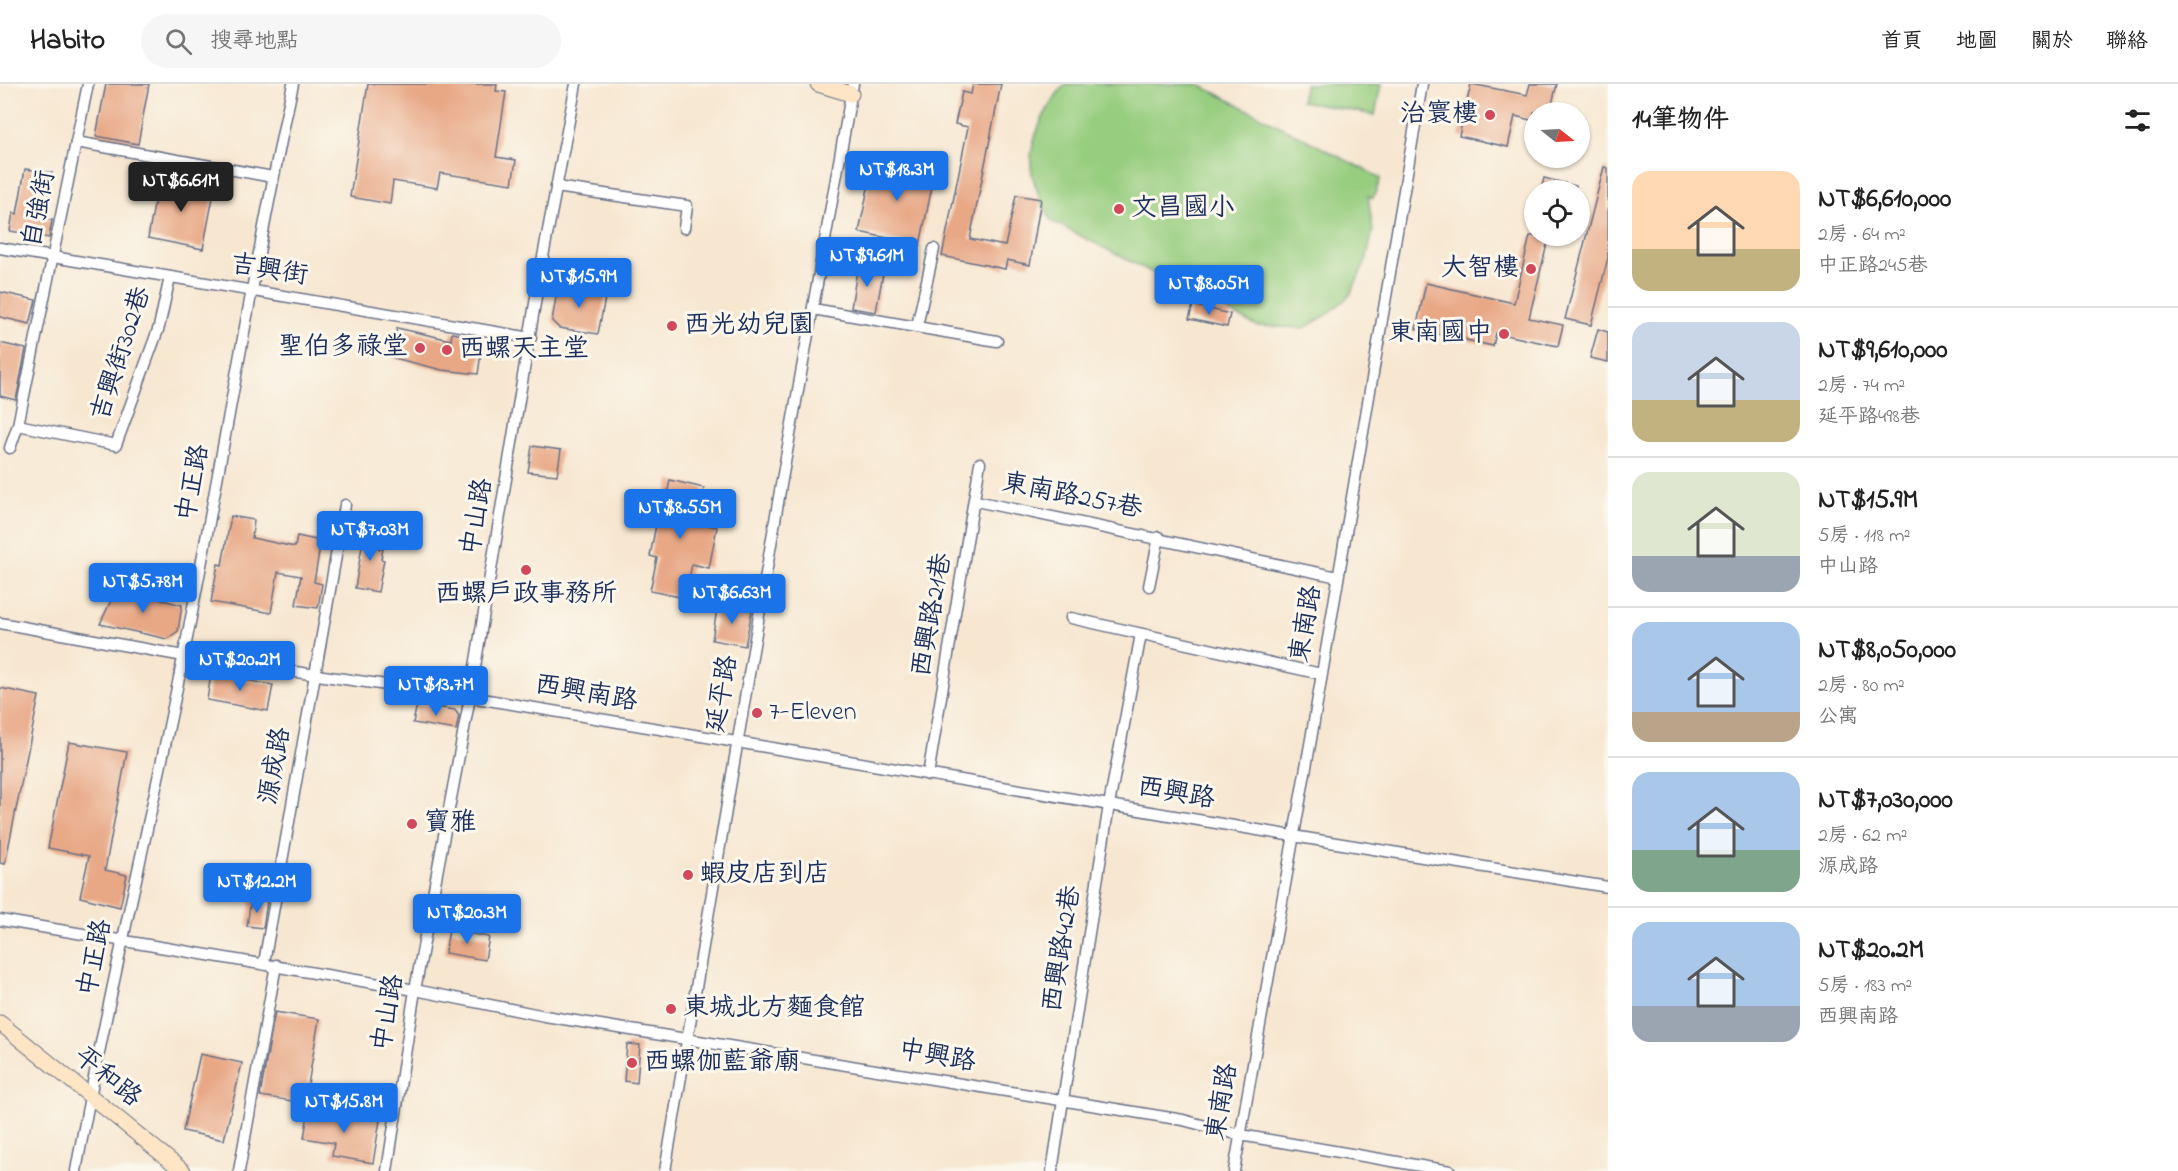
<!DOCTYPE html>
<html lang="zh-TW">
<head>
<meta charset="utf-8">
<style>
	body { margin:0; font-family:"Indie Flower","LXGW WenKai TC",sans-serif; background:#f6f6f6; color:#222; height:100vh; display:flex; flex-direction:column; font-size:22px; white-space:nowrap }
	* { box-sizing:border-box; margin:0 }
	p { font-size:20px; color:#767676 }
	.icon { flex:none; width:33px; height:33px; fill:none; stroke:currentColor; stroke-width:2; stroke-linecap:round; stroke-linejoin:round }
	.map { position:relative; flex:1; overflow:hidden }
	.sheet { display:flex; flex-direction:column; background:#fff; width:570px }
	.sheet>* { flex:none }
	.needle { width:39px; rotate:108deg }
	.fabs { position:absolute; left:1524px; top:18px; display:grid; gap:12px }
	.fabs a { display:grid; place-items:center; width:66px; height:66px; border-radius:50%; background:#fff; box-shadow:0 2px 4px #0004; font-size:30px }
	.price { position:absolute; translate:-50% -51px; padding:0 14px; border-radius:6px; background:#1a73e8; color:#fff; font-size:20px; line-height:39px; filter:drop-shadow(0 2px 3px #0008) }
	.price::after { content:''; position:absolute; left:50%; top:36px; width:18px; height:14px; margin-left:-9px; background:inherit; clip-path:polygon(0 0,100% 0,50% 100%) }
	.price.on { background:#222; color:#fff }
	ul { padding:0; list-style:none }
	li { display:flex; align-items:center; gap:18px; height:150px; padding:0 24px }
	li+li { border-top:2px solid #e0e0e0 }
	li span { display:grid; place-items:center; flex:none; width:168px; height:120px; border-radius:18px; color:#555 }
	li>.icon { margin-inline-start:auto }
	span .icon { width:72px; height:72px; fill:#fffc; stroke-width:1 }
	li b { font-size:26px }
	h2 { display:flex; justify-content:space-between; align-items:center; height:72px; padding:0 24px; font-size:26px }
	header { display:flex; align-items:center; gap:36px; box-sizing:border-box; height:84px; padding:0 30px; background:#fff; border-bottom:2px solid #e0e0e0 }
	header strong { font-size:28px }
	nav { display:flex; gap:33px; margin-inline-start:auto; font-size:21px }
	.search { width:420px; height:54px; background:#f6f6f6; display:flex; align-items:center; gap:15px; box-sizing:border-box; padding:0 21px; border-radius:33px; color:#767676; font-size:22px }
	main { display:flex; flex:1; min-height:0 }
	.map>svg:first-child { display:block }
</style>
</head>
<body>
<header>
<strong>Habito</strong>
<div class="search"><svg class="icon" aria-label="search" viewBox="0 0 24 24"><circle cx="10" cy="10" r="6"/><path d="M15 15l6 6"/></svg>搜尋地點</div>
<nav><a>首頁</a><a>地圖</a><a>關於</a><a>聯絡</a></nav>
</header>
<main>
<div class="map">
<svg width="1608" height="1087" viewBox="0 0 1608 1087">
	<rect width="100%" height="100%" fill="#fbf7ec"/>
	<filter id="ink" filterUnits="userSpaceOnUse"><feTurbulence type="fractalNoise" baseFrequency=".0167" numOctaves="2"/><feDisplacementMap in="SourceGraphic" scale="12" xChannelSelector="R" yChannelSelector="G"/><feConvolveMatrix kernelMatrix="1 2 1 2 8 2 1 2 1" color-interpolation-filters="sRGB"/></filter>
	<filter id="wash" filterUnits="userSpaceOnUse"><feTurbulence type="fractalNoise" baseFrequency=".008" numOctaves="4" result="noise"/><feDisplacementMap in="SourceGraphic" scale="24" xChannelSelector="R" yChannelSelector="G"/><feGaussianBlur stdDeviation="1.35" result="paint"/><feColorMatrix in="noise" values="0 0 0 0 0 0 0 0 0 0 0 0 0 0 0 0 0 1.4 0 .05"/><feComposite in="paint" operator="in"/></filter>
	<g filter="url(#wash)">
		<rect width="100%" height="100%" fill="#f7e7d1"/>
		<g fill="#97cd7f" stroke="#597e6e" stroke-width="1.5">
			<path d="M 1065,0 L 1198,0 L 1381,94 L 1373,114 L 1368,112 L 1373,147 L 1366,177 L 1350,211 L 1327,231 L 1304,244 L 1257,242 L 1051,137 C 1044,122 1035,106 1032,89 C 1026,59 1046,23 1065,0 Z"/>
			<polygon points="1305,0 1381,0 1375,31 1301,17"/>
		</g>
		<g id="blocks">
			<g fill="#e8a886">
				<polygon points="106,0 149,0 138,60 96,52"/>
				<polygon points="368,0 497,0 496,7 506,8 496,73 516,76 512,100 440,89 437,104 393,97 390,120 350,113"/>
				<polygon points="973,0 1001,0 970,155 1005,162 1016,111 1041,115 1030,181 1007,176 1005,185 942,172 968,43 955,40 962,8 971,10"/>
				<polygon points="1471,0 1527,11 1530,0 1557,0 1550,28 1534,28 1534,37 1515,32 1508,63 1459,52"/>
				<polygon points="874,75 935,88 920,161 859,148"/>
				<polygon points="1604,83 1608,84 1608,174 1591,241 1565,235"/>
				<polygon points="25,85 52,89 44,135 52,136 49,154 10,147 13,129 17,130"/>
				<polygon points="159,93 215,103 203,165 148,154"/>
				<polygon points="1544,94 1576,102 1575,106 1541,106"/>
				<polygon points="1530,152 1549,152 1529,234 1563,241 1558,262 1496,249 1493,262 1416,245 1426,199 1514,219"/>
				<polygon points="858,180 884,184 876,228 851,224"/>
				<polygon points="558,201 606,209 598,250 559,244 552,237"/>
				<polygon points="0,208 36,216 30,240 0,233"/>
				<polygon points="1193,221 1230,230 1227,243 1189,235"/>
				<polygon points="397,244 451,256 452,249 483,255 478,290 442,286 390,273"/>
				<polygon points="1598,245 1608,248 1608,278 1590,274"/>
				<polygon points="0,259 26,265 16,316 0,312"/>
				<polygon points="532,362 561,366 557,391 528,388"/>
				<polygon points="670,396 704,404 697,439 717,443 709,484 692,480 685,514 650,507 657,474 650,472 658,430 663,431"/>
				<polygon points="231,432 254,436 252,454 295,463 297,452 321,457 314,498 322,500 318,524 296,521 301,492 278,488 271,529 211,518 218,480 222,481"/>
				<polygon points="361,444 377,447 376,455 380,456 379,465 383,465 381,475 384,476 378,508 355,504 362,462 358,461"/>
				<polygon points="117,504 182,521 178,547 167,555 100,540"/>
				<polygon points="718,519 752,526 745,562 712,556"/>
				<polygon points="211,590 273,601 268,627 207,616"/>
				<polygon points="0,604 39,612 5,780 0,779"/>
				<polygon points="417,620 455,626 459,632 456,646 413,639"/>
				<polygon points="69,658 127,668 105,786 127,791 120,823 80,813 89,772 48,764"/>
				<polygon points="251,815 267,817 263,844 247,842"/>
				<polygon points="449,846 489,853 485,876 445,869"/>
				<polygon points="275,928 319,935 305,1019 260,1012"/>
				<polygon points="627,960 640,961 637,999 624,997"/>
				<polygon points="200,970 242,979 224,1056 183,1047"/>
				<polygon points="309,1024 380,1036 373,1079 332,1072 334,1059 304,1054"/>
			</g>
		</g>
	</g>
	<g filter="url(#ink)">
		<use href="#blocks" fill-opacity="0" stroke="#686f86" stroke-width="1.5"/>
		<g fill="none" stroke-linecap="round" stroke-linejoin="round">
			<g stroke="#686f86" stroke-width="13">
				<g id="street">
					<polyline points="76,58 273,93"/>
					<polyline points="556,103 687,122 684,144"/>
					<polyline points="0,164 531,254"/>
					<polyline points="813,225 997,257"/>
					<polyline points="917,242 934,165"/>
					<polyline points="18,341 116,361 159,243 170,193"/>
					<polyline points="10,364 18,341 88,0"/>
					<polyline points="976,417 1338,493"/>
					<polyline points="1149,502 1159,453"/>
					<polyline points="1071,534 1321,590"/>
					<polyline points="0,539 184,572 470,613 1293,752 1608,803"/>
					<polyline points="928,691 980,379"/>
					<polyline points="0,836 415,906 545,932 1183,1036 1240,1051 1450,1087"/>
					<polyline points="264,879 345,421"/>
					<path d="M 76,1087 C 107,913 150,742 184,569 C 222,380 252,188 293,0"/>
					<polyline points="239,1087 276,881"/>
					<polyline points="387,1087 415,906 470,613 541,183 576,0"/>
					<polyline points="665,1087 781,401 853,0"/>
					<polyline points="1052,1087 1109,721 1141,550"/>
					<polyline points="1234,1087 1311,655 1422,0"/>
				</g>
			</g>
			<g stroke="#686f86" stroke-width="17">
				<g id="secondary">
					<polyline points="818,0 851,10"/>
					<polyline points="0,939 183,1087"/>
				</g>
			</g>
			<use href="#street" stroke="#fff" stroke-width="10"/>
			<use href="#secondary" stroke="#fde5c5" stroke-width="15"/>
		</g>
	</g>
	<g fill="#d1495b" stroke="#fbf7ec" stroke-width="2">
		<circle cx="1490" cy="31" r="6"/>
		<circle cx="1119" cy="125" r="6"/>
		<circle cx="1531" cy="185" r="6"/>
		<circle cx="672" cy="242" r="6"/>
		<circle cx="1504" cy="250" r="6"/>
		<circle cx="420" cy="264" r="6"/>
		<circle cx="447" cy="266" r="6"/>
		<circle cx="526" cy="486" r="6"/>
		<circle cx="757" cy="629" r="6"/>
		<circle cx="412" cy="740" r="6"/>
		<circle cx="688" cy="791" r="6"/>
		<circle cx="671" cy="925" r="6"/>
		<circle cx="632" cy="979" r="6"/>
	</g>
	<g text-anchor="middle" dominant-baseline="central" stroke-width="6" stroke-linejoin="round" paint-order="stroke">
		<g font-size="26" fill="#1b2f5e" stroke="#fbf7ec" text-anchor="start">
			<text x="1478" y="31" text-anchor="end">治寰樓</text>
			<text x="1131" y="125">文昌國小</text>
			<text x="1519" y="185" text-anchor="end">大智樓</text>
			<text x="684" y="242">西光幼兒園</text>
			<text x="1492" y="250" text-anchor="end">東南國中</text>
			<text x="408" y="264" text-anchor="end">聖伯多祿堂</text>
			<text x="459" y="266">西螺天主堂</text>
			<text x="526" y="511" text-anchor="middle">西螺戶政事務所</text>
			<text x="769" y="629">7-Eleven</text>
			<text x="424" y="740">寶雅</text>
			<text x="700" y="791">蝦皮店到店</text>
			<text x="683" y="925">東城北方麵食館</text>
			<text x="644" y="979">西螺伽藍爺廟</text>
		</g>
		<g font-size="26" fill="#1b2f5e" stroke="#fbf7ec">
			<text transform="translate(40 125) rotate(-79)">自強街</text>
			<text transform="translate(269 187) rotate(9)">吉興街</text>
			<text transform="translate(122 270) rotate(-72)">吉興街302巷</text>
			<text transform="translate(194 399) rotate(-79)">中正路</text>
			<text transform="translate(1072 413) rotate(11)">東南路257巷</text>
			<text transform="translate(478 433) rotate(-80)">中山路</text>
			<text transform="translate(933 531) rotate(-80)">西興路21巷</text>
			<text transform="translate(1307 540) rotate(-80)">東南路</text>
			<text transform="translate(586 610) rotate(10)">西興南路</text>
			<text transform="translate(723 610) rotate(-80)">延平路</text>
			<text transform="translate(276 682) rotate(-80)">源成路</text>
			<text transform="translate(1176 710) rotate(10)">西興路</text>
			<text transform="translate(1063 865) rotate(-81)">西興路42巷</text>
			<text transform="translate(96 874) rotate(-78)">中正路</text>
			<text transform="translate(389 929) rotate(-80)">中山路</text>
			<text transform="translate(937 973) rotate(10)">中興路</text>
			<text transform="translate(107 994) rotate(39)">平和路</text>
			<text transform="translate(1223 1018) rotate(-80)">東南路</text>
		</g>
	</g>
</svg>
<div class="fabs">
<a><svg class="needle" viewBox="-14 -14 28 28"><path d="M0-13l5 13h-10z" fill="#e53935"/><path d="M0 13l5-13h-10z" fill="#767676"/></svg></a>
<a><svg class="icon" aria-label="locate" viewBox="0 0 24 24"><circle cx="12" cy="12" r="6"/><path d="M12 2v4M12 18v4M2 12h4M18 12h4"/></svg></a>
</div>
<b class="price" style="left:897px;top:118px">NT$18.3M</b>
<b class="price on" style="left:181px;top:129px">NT$6.61M</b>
<b class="price" style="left:867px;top:204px">NT$9.61M</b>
<b class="price" style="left:579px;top:225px">NT$15.9M</b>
<b class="price" style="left:1209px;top:232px">NT$8.05M</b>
<b class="price" style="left:680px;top:456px">NT$8.55M</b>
<b class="price" style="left:370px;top:478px">NT$7.03M</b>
<b class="price" style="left:143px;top:530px">NT$5.78M</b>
<b class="price" style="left:732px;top:541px">NT$6.63M</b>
<b class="price" style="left:240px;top:608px">NT$20.2M</b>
<b class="price" style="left:436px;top:633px">NT$13.7M</b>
<b class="price" style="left:257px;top:830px">NT$12.2M</b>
<b class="price" style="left:467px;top:861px">NT$20.3M</b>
<b class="price" style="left:344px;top:1050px">NT$15.8M</b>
</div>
<section class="sheet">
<h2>14筆物件<svg class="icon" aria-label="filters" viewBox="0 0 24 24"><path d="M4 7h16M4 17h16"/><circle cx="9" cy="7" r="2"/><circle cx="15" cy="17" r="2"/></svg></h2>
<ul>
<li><span style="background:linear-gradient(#ffd9b3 65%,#c2b280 0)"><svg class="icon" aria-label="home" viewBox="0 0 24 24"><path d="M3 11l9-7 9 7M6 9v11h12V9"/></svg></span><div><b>NT$6,610,000</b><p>2房 · 64 m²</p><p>中正路245巷</p></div></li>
<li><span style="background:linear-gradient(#c9d6e8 65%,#c2b280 0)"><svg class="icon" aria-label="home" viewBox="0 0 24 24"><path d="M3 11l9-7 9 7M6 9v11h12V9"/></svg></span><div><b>NT$9,610,000</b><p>2房 · 74 m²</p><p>延平路498巷</p></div></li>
<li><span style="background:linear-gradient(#dfe7d0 70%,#9aa5b1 0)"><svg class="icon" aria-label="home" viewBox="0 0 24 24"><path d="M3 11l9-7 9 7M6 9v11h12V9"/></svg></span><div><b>NT$15.9M</b><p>5房 · 118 m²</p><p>中山路</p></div></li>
<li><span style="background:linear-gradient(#a9c7e8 75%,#b9a48a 0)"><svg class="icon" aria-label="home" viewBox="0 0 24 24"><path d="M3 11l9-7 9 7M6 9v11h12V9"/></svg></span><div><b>NT$8,050,000</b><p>2房 · 80 m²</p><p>公寓</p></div></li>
<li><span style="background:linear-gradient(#a9c7e8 65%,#7fa58c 0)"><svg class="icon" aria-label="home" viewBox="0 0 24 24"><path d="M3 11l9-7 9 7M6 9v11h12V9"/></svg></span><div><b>NT$7,030,000</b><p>2房 · 62 m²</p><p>源成路</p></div></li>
<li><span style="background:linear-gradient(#a9c7e8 70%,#9aa5b1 0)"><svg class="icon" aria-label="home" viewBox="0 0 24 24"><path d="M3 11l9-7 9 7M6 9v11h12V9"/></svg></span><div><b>NT$20.2M</b><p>5房 · 183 m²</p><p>西興南路</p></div></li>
</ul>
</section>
</main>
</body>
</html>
